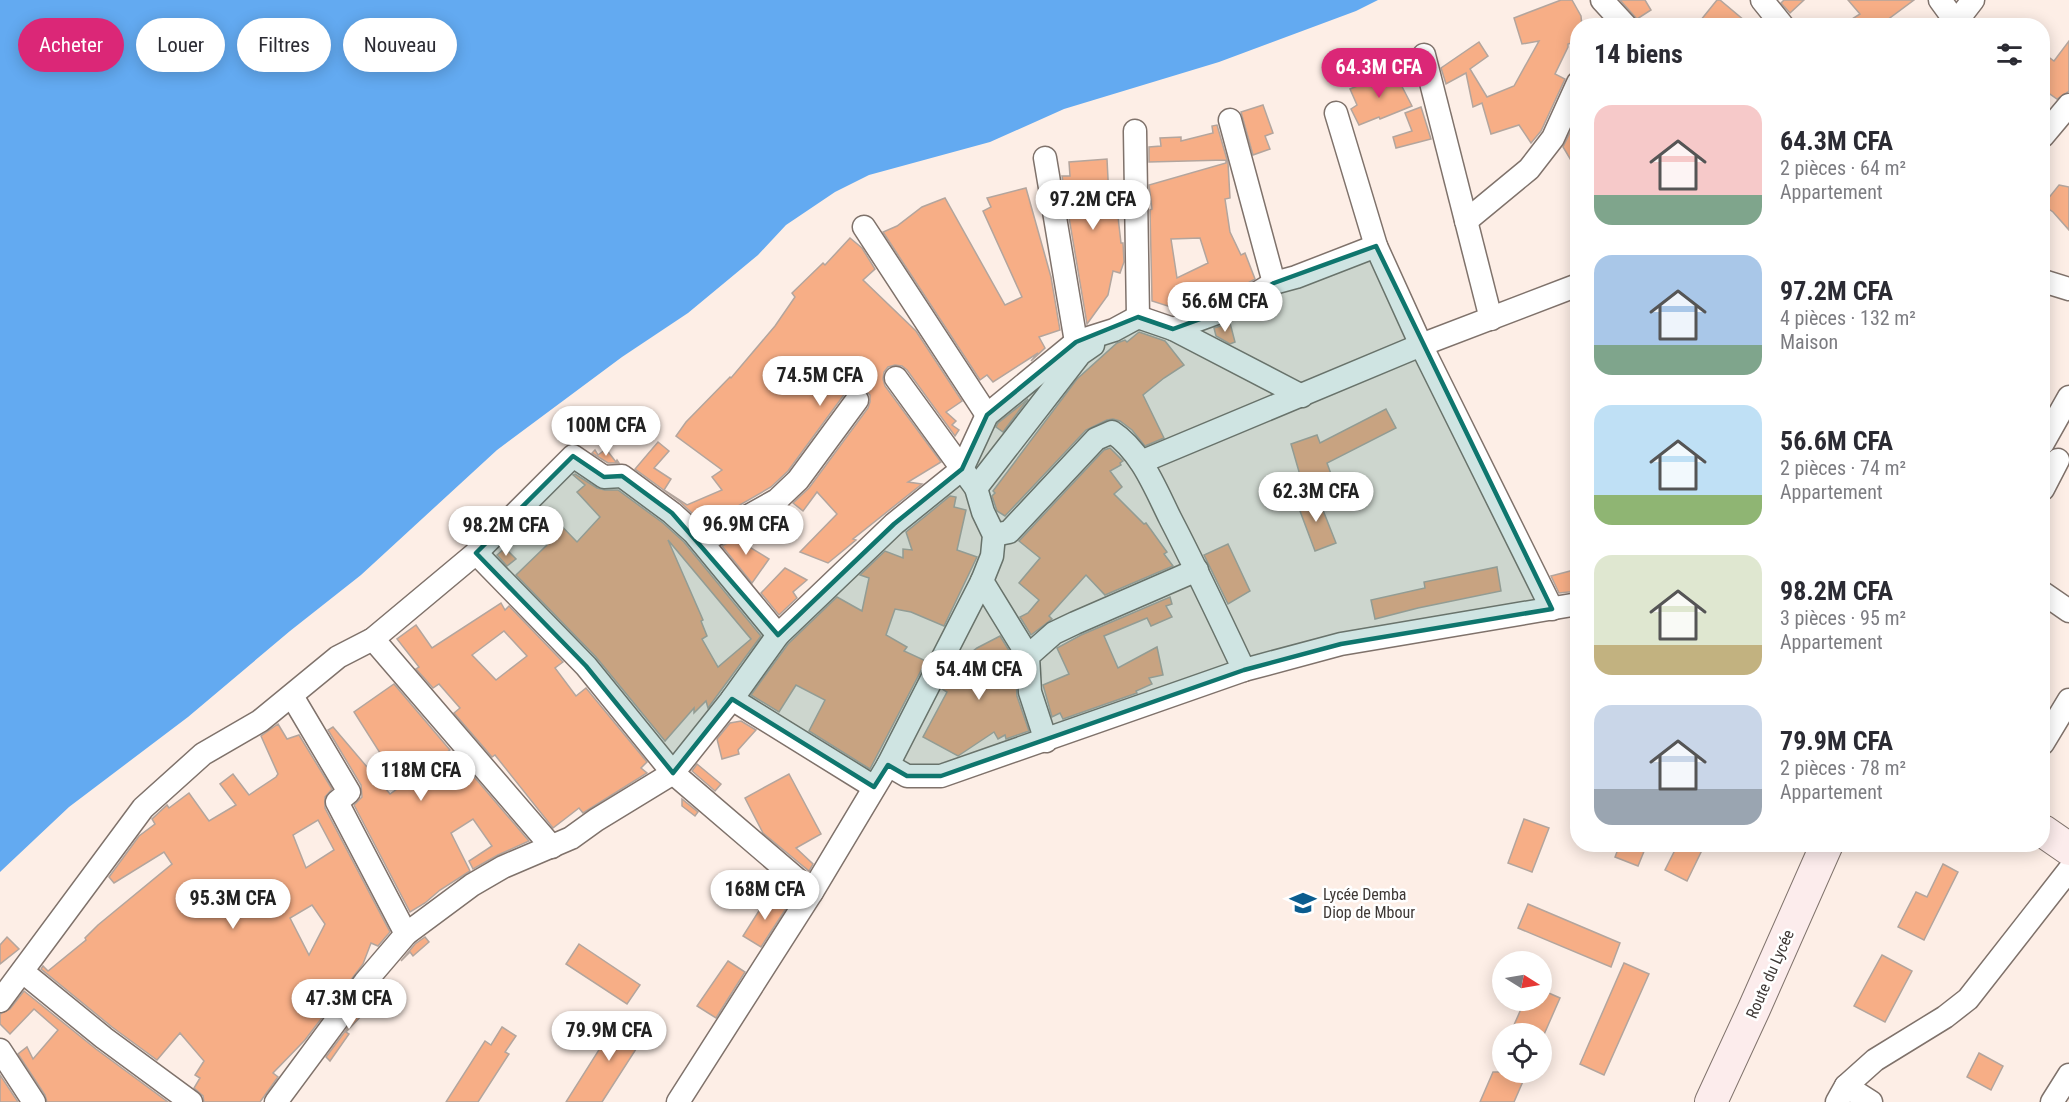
<!DOCTYPE html>
<html lang="fr">
<head>
<meta charset="utf-8">
<style>
	body { margin:0; font-family:"Roboto Condensed",sans-serif; background:#f2f2f3; color:#2b2b33; height:100vh; display:flex; flex-direction:column; font-size:22px; white-space:nowrap }
	* { box-sizing:border-box; margin:0 }
	p { font-size:20px; color:#7c7c81 }
	.icon { flex:none; width:33px; height:33px; fill:none; stroke:currentColor; stroke-width:2; stroke-linecap:round; stroke-linejoin:round }
	.map { position:relative; flex:1; overflow:hidden }
	.drawer { position:absolute; left:1570px; top:18px; width:480px; height:834px; display:flex; flex-direction:column; background:#fff; border-radius:24px; box-shadow:0 3px 15px #0003 }
	.drawer>* { flex:none }
	.hud { position:absolute; left:18px; top:18px; width:570px; height:54px; display:flex; gap:12px }
	.needle { width:39px; rotate:101deg }
	.tools { position:absolute; left:1492px; top:951px; display:grid; gap:12px }
	.tools a { display:grid; place-items:center; width:60px; height:60px; border-radius:50%; background:#fff; box-shadow:0 3px 15px #0003; font-size:30px }
	.price { position:absolute; translate:-50% -51px; padding:0 14px; border-radius:21px; background:#fff; color:#222; font-size:20px; line-height:39px; filter:drop-shadow(0 2px 3px #0008) }
	.price::after { content:''; position:absolute; left:50%; top:36px; width:18px; height:14px; margin-left:-9px; background:inherit; clip-path:polygon(0 0,100% 0,50% 100%) }
	.price.on { background:#db2777; color:#fff }
	ul { padding:0; list-style:none }
	li { display:flex; align-items:center; gap:18px; height:150px; padding:0 24px }
	li span { display:grid; place-items:center; flex:none; width:168px; height:120px; border-radius:18px; color:#555 }
	li>.icon { margin-inline-start:auto }
	span .icon { width:72px; height:72px; fill:#fffc; stroke-width:1 }
	li b { font-size:26px }
	h2 { display:flex; justify-content:space-between; align-items:center; height:72px; padding:0 24px; font-size:26px }
	.tag { padding:0 21px; border-radius:27px; background:#fff; box-shadow:0 3px 15px #0003; font-size:21px; line-height:54px }
	.tag.on { background:#db2777; color:#fff }
	.map>svg:first-child { display:block }
</style>
</head>
<body>
<div class="map">
<svg width="2069" height="1102" viewBox="0 0 2069 1102">
	<rect width="100%" height="100%" fill="#fdeee6"/>
	<polygon fill="#63aaf1" points="0,0 1378,0 1356,11 1219,62 1064,109 990,142 869,175 835,192 786,225 758,255 688,313 622,357 497,450 361,575 290,631 188,717 69,807 0,872"/>
	<g fill="#f7ae86" stroke="#b3a59d" stroke-width="1.5" fill-rule="evenodd">
		<polygon points="1561,0 1572,0 1581,16 1582,26 1578,26 1578,41 1568,44 1568,47 1555,74 1565,79 1541,131 1531,143 1519,125 1491,134 1482,103 1473,107 1466,73 1446,84 1441,68 1479,42 1488,56 1470,69 1487,97 1514,86 1539,41 1522,44 1514,18"/>
		<polygon points="1620,0 1645,0 1651,10 1637,19"/>
		<polygon points="1717,0 1720,0 1751,26 1696,26"/>
		<polygon points="1784,0 1804,0 1790,13 1781,3"/>
		<polygon points="1848,0 1914,0 1879,26 1841,26 1860,14"/>
		<polygon points="2069,41 2069,91 2057,99 2043,89 2043,53 2054,61"/>
		<polygon points="1394,71 1412,106 1380,119 1379,117 1359,125 1351,109 1357,105 1350,89"/>
		<polygon points="1263,105 1273,133 1265,136 1270,149 1253,155 1241,112"/>
		<polygon points="1421,107 1431,139 1396,148 1393,137 1412,131 1405,113"/>
		<polygon points="1578,116 1578,172 1563,147"/>
		<path d="M 1217,125 L 1228,163 L 1230,198 L 1225,199 L 1230,232 L 1241,255 L 1245,253 L 1255,279 L 1243,286 L 1223,294 L 1223,296 L 1183,311 L 1181,306 L 1177,309 L 1152,301 L 1150,210 L 1152,209 L 1149,185 L 1226,163 L 1226,160 L 1149,162 L 1149,147 L 1161,146 L 1160,138 L 1181,137 L 1181,141 L 1213,133 L 1212,126 ZM 1200,238 L 1208,263 L 1177,278 L 1171,239 Z"/>
		<polygon points="1107,159 1110,218 1118,217 1121,243 1123,243 1124,262 1120,273 1113,271 1108,295 1087,324 1062,176 1070,176 1069,162"/>
		<polygon points="2059,185 2069,187 2069,230 2053,212 2043,205"/>
		<polygon points="1026,188 1051,277 1060,330 1039,337 1045,348 1031,361 1038,353 993,382 987,375 980,380 883,232 897,226 922,207 945,198 1005,305 1022,297 983,211 991,207 987,198"/>
		<polygon points="850,238 862,248 875,269 863,280 916,331 962,401 946,412 956,421 952,425 959,430 955,436 907,370 902,366 895,365 888,367 884,372 883,379 885,386 941,462 908,482 922,484 853,539 856,540 828,563 800,552 837,514 817,492 803,511 793,503 809,488 868,408 870,402 870,395 864,389 858,387 852,387 846,392 788,471 771,487 705,525 680,502 635,469 658,442 669,451 654,468 671,479 664,490 687,505 722,490 712,477 722,470 676,436 686,422 730,377 731,378 775,326 795,297 792,293 823,263 825,265"/>
		<polygon points="1230,323 1235,342 1230,344 1216,336 1214,328"/>
		<polygon points="1139,332 1165,341 1184,365 1164,378 1143,395 1164,438 1145,446 1132,430 1120,421 1113,419 1107,420 1086,430 1005,516 997,511 992,496 995,493 993,491 1077,379 1117,343 1125,340 1127,342"/>
		<polygon points="1028,399 1003,432 996,427 998,423"/>
		<polygon points="1386,409 1396,428 1327,463 1335,485 1306,496 1291,444 1317,435 1320,443"/>
		<polygon points="1110,448 1123,461 1120,463 1121,465 1110,471 1122,487 1114,494 1144,524 1146,523 1167,552 1164,554 1173,566 1105,595 1086,575 1049,616 1052,619 1031,635 1020,617 1028,613 1039,600 1019,583 1040,558 1019,541 1104,450"/>
		<polygon points="606,449 616,462 617,460 619,463 608,463 592,453 595,450 598,455"/>
		<path d="M 575,474 L 597,488 L 605,490 L 618,490 L 663,523 L 684,542 L 761,636 L 708,708 L 706,701 L 694,713 L 694,708 L 665,741 L 596,657 L 516,575 L 547,545 L 532,531 L 550,514 L 577,542 L 600,517 L 577,492 L 585,485 L 573,475 ZM 668,540 L 751,639 L 718,667 L 702,639 L 707,636 L 701,621 L 703,620 Z"/>
		<polygon points="1317,495 1336,543 1315,551 1297,503"/>
		<polygon points="950,496 956,497 954,507 966,510 957,550 977,557 944,626 911,612 895,609 886,635 907,647 904,651 926,661 870,769 809,731 825,700 796,685 779,712 751,695 788,644 837,597 862,611 869,578 860,575 885,551 903,558 903,549 912,550 906,532"/>
		<polygon points="753,529 746,545 769,559 752,583 722,546"/>
		<polygon points="1228,544 1250,591 1228,604 1204,555"/>
		<polygon points="505,548 516,559 507,566 497,555"/>
		<polygon points="1497,567 1501,591 1418,608 1375,619 1371,600 1425,588 1424,582"/>
		<polygon points="785,568 807,580 793,592 797,598 779,615 761,593"/>
		<polygon points="1574,570 1578,591 1559,593 1551,576"/>
		<polygon points="1170,597 1172,604 1166,606 1172,617 1151,626 1147,618 1104,636 1118,668 1157,647 1163,675 1149,678 1152,684 1136,691 1137,693 1063,719 1060,713 1052,717 1043,685 1069,674 1057,648 1081,635"/>
		<path d="M 501,603 L 505,610 L 509,606 L 563,662 L 555,668 L 576,696 L 586,688 L 647,762 L 641,768 L 647,773 L 583,813 L 579,808 L 553,828 L 495,755 L 492,757 L 454,713 L 460,708 L 439,684 L 433,688 L 416,669 L 419,667 L 397,639 L 416,625 L 432,648 ZM 504,631 L 527,656 L 496,680 L 472,655 Z"/>
		<polygon points="1000,636 1015,660 1017,696 1029,731 1006,739 1005,735 998,739 994,732 958,756 923,737 947,692 942,689 953,667 977,648"/>
		<polygon points="394,684 450,750 446,753 463,777 470,772 529,841 498,855 473,869 469,861 492,846 473,819 451,833 470,871 440,890 425,903 410,912 354,805 362,797 361,785 328,730 333,727 390,794 401,786 354,712"/>
		<polygon points="741,721 756,730 738,750 739,754 722,759 717,739 730,723"/>
		<path d="M 278,724 L 287,739 L 299,735 L 332,789 L 325,797 L 325,808 L 390,932 L 378,946 L 371,943 L 363,964 L 305,1040 L 273,1073 L 278,1077 L 260,1102 L 204,1102 L 203,1096 L 194,1088 L 200,1078 L 195,1075 L 204,1061 L 180,1033 L 157,1060 L 112,1027 L 41,969 L 43,966 L 48,971 L 86,940 L 85,938 L 98,925 L 172,864 L 164,852 L 114,883 L 109,877 L 139,836 L 155,824 L 152,819 L 167,805 L 169,808 L 189,793 L 209,821 L 236,805 L 220,784 L 233,774 L 249,795 L 276,777 L 278,774 L 261,736 ZM 318,820 L 334,850 L 306,868 L 293,835 ZM 312,905 L 325,924 L 309,955 L 290,918 Z"/>
		<polygon points="697,764 721,784 715,791 692,771"/>
		<polygon points="789,774 821,834 796,848 813,864 809,871 763,833 745,798"/>
		<polygon points="682,799 698,812 695,816 682,806"/>
		<polygon points="1524,819 1549,828 1532,872 1508,863"/>
		<polygon points="1620,844 1647,844 1638,866 1615,857"/>
		<polygon points="1678,844 1705,844 1687,881 1665,870"/>
		<polygon points="1943,864 1958,872 1924,940 1898,927 1916,892 1927,897"/>
		<polygon points="769,895 787,907 761,947 743,936"/>
		<polygon points="1528,904 1620,943 1611,967 1518,928"/>
		<polygon points="7,937 19,949 0,964 0,945"/>
		<polygon points="425,937 429,942 413,956 410,952 401,961 415,944"/>
		<polygon points="579,944 640,985 627,1004 566,964"/>
		<polygon points="1882,955 1912,971 1885,1022 1854,1006"/>
		<polygon points="728,961 745,972 716,1018 697,1006"/>
		<polygon points="1624,963 1649,974 1604,1075 1580,1064"/>
		<polygon points="1542,990 1560,998 1542,1039 1542,1034 1510,1034 1525,1000 1542,1000"/>
		<polygon points="24,991 96,1049 168,1102 47,1102 45,1095 18,1054 27,1047 33,1059 58,1030 34,1009 10,1034 0,1024 0,1014 10,1009"/>
		<polygon points="372,995 375,997 366,1011 346,1032 349,1034 330,1061 326,1057"/>
		<polygon points="621,1015 647,1032 602,1102 566,1102"/>
		<polygon points="502,1027 516,1036 505,1052 509,1054 478,1102 446,1102 485,1041 491,1045"/>
		<polygon points="1979,1053 2003,1066 1991,1090 1967,1077"/>
		<polygon points="1493,1072 1527,1072 1514,1102 1480,1102"/>
		<polygon points="0,1075 18,1102 0,1102"/>
	</g>
	<g fill="none" stroke-linecap="round" stroke-linejoin="round">
		<g stroke="#7f726b" stroke-width="25">
			<g id="street">
				<polyline points="1602,0 1626,26"/>
				<polyline points="1762,0 1783,26"/>
				<polyline points="1940,0 1956,22"/>
				<polyline points="1953,26 1973,0"/>
				<polyline points="1424,55 1491,319"/>
				<polyline points="1336,113 1376,246 1421,345 1552,609"/>
				<polyline points="1230,120 1274,283"/>
				<polyline points="1135,131 1138,317"/>
				<polyline points="2043,136 2069,105"/>
				<polyline points="1045,158 1076,342"/>
				<polyline points="1466,221 1529,169 1553,138 1578,83"/>
				<polyline points="864,227 987,415"/>
				<polyline points="2043,281 2069,289"/>
				<polyline points="1173,329 1302,396"/>
				<polyline points="2043,443 2069,397"/>
				<polyline points="1141,462 1421,345 1578,285"/>
				<polyline points="976,488 1080,354 1093,345"/>
				<polyline points="2043,489 2058,460"/>
				<path d="M 994,535 L 1009,532 L 1096,439 L 1112,432 C 1141,451 1155,488 1170,518 C 1196,568 1220,619 1244,670"/>
				<polyline points="702,542 777,500 798,480 857,400"/>
				<polyline points="476,553 586,666 673,773 812,892"/>
				<polyline points="982,581 1028,656"/>
				<polyline points="2043,593 2069,611"/>
				<polyline points="373,639 552,847"/>
				<polyline points="292,696 349,792 337,802 406,934"/>
				<polyline points="732,699 874,787"/>
				<polyline points="1046,741 1030,692 1028,656 1054,633 1075,623 1197,570"/>
				<polyline points="2043,743 2069,700"/>
				<polyline points="888,765 907,776 941,776 1244,670 1341,644 1578,604"/>
				<polyline points="23,972 104,1038 191,1102"/>
				<polyline points="0,1001 143,808 203,754 260,721 338,657 373,639 476,553 573,456 604,477 622,476 672,513 694,533 778,635"/>
				<polyline points="0,1050 34,1102"/>
				<polyline points="1846,1086 1871,1102"/>
				<polyline points="276,1102 365,982 406,934 472,885 503,867 571,838 596,820 673,773 732,699 778,635 894,524 962,469 987,415 1076,342 1114,330 1138,317 1173,329 1236,306 1274,283 1296,277 1376,246"/>
				<polyline points="678,1102 812,892 888,765 982,581 992,556 994,535 983,512 976,488 896,378"/>
				<polyline points="1837,1102 1846,1086 1875,1060 1945,1017 1968,999 2069,870"/>
				<polyline points="2052,1102 2069,1075"/>
			</g>
		</g>
		<g stroke="#7f726b" stroke-width="34">
			<g id="secondary">
				<polyline points="2043,831 2069,849"/>
				<polyline points="1711,1102 1754,1009 1827,844"/>
			</g>
		</g>
		<use href="#street" stroke="#fff" stroke-width="22"/>
		<use href="#secondary" stroke="#fcecec" stroke-width="32"/>
	</g>
	<path fill="#0f766e" fill-opacity="0.2" stroke="#0f766e" stroke-width="4.5" stroke-linejoin="round" d="M 1376,246 L 1552,609 L 1341,644 L 1244,670 L 941,776 L 907,776 L 888,765 L 874,787 L 732,699 L 673,773 L 586,666 L 476,553 L 573,456 L 604,477 L 622,476 L 672,513 L 778,635 L 894,524 L 962,469 L 987,415 L 1076,342 L 1138,317 L 1173,329 L 1236,306 L 1274,283 Z"/>
	<defs>
		<g id="school-bare" transform="scale(2.07)"><path d="M0-5L7-2L0 1L-7-2ZM-4 1L0 2.5L4 1V4Q0 6-4 4Z" fill="#0a5c8f" stroke="#fff" stroke-width="2.5" paint-order="stroke"/></g>
	</defs>
	<g fill-rule="evenodd">
		<use href="#school-bare" x="1303" y="903"/>
	</g>
	<g text-anchor="middle" dominant-baseline="central" stroke-width="5" stroke-linejoin="round" paint-order="stroke">
		<g font-size="16" fill="#3e3835" stroke="#fff" text-anchor="start">
			<text x="1323" y="894">Lycée Demba<tspan x="1323" dy="18">Diop de Mbour</tspan></text>
		</g>
		<g font-size="16" fill="#3e3835" stroke="#fff">
			<text transform="translate(1770 974) rotate(-66)">Route du Lycée</text>
		</g>
	</g>
</svg>
<div class="tools">
<a><svg class="needle" viewBox="-14 -14 28 28"><path d="M0-13l5 13h-10z" fill="#e53935"/><path d="M0 13l5-13h-10z" fill="#7c7c81"/></svg></a>
<a><svg class="icon" aria-label="locate" viewBox="0 0 24 24"><circle cx="12" cy="12" r="6"/><path d="M12 2v4M12 18v4M2 12h4M18 12h4"/></svg></a>
</div>
<b class="price on" style="left:1379px;top:99px">64.3M CFA</b>
<b class="price" style="left:1093px;top:231px">97.2M CFA</b>
<b class="price" style="left:1225px;top:333px">56.6M CFA</b>
<b class="price" style="left:820px;top:407px">74.5M CFA</b>
<b class="price" style="left:606px;top:457px">100M CFA</b>
<b class="price" style="left:1316px;top:523px">62.3M CFA</b>
<b class="price" style="left:746px;top:556px">96.9M CFA</b>
<b class="price" style="left:506px;top:557px">98.2M CFA</b>
<b class="price" style="left:979px;top:701px">54.4M CFA</b>
<b class="price" style="left:421px;top:802px">118M CFA</b>
<b class="price" style="left:765px;top:921px">168M CFA</b>
<b class="price" style="left:233px;top:930px">95.3M CFA</b>
<b class="price" style="left:349px;top:1030px">47.3M CFA</b>
<b class="price" style="left:609px;top:1062px">79.9M CFA</b>
<div class="hud">
<a class="tag on">Acheter</a>
<a class="tag">Louer</a>
<a class="tag">Filtres</a>
<a class="tag">Nouveau</a>
</div>
<section class="drawer">
<h2>14 biens<svg class="icon" aria-label="filters" viewBox="0 0 24 24"><path d="M4 7h16M4 17h16"/><circle cx="9" cy="7" r="2"/><circle cx="15" cy="17" r="2"/></svg></h2>
<ul>
<li><span style="background:linear-gradient(#f6c9c9 75%,#7fa58c 0)"><svg class="icon" aria-label="home" viewBox="0 0 24 24"><path d="M3 11l9-7 9 7M6 9v11h12V9"/></svg></span><div><b>64.3M CFA</b><p>2 pièces · 64 m²</p><p>Appartement</p></div></li>
<li><span style="background:linear-gradient(#a9c7e8 75%,#7fa58c 0)"><svg class="icon" aria-label="home" viewBox="0 0 24 24"><path d="M3 11l9-7 9 7M6 9v11h12V9"/></svg></span><div><b>97.2M CFA</b><p>4 pièces · 132 m²</p><p>Maison</p></div></li>
<li><span style="background:linear-gradient(#bfe0f5 75%,#8fb573 0)"><svg class="icon" aria-label="home" viewBox="0 0 24 24"><path d="M3 11l9-7 9 7M6 9v11h12V9"/></svg></span><div><b>56.6M CFA</b><p>2 pièces · 74 m²</p><p>Appartement</p></div></li>
<li><span style="background:linear-gradient(#dfe7d0 75%,#c2b280 0)"><svg class="icon" aria-label="home" viewBox="0 0 24 24"><path d="M3 11l9-7 9 7M6 9v11h12V9"/></svg></span><div><b>98.2M CFA</b><p>3 pièces · 95 m²</p><p>Appartement</p></div></li>
<li><span style="background:linear-gradient(#c9d6e8 70%,#9aa5b1 0)"><svg class="icon" aria-label="home" viewBox="0 0 24 24"><path d="M3 11l9-7 9 7M6 9v11h12V9"/></svg></span><div><b>79.9M CFA</b><p>2 pièces · 78 m²</p><p>Appartement</p></div></li>
</ul>
</section>
</div>
</body>
</html>
